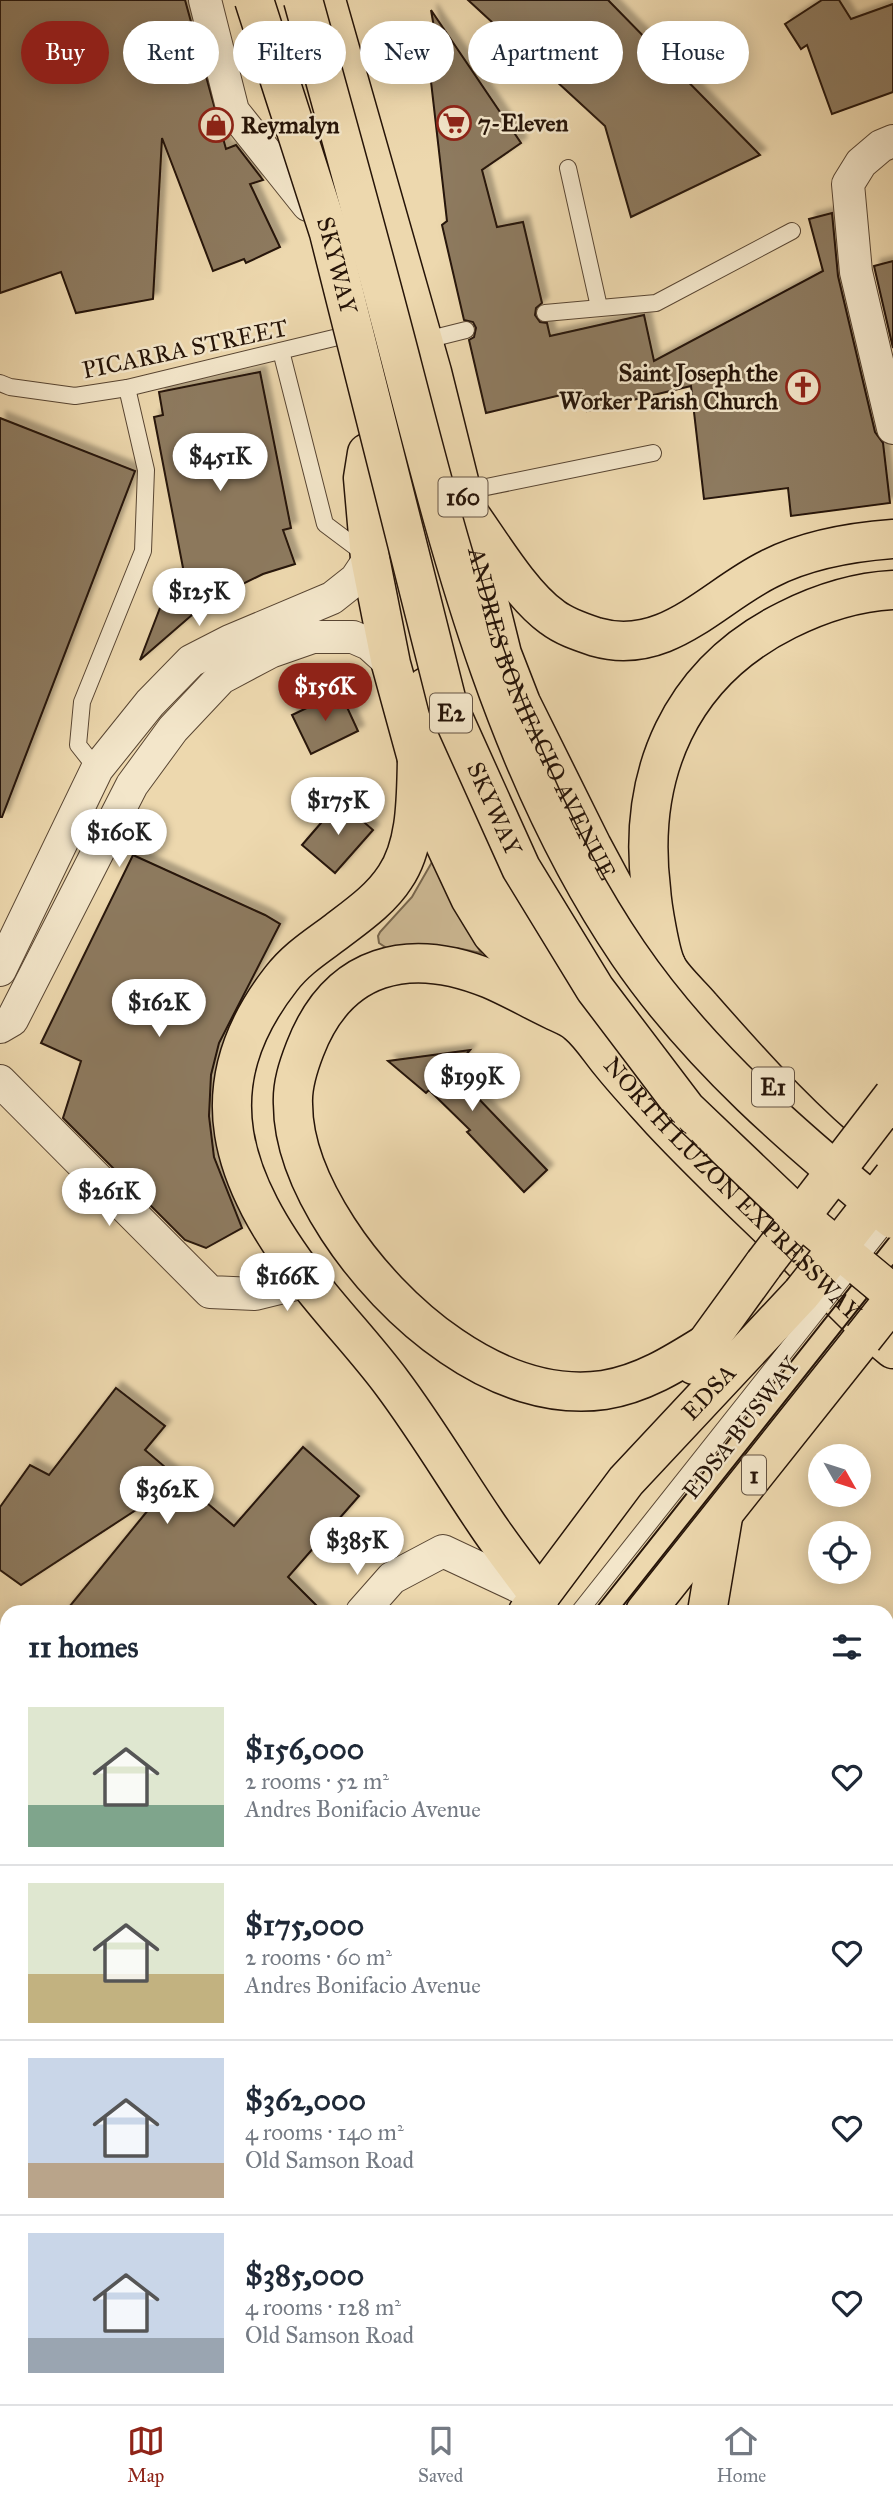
<!DOCTYPE html>
<html lang="en">
<head>
<meta charset="utf-8">
<style>
	body { margin:0; font-family:"IM FELL Great Primer",serif; background:#f6f6f7; color:#1f2937; height:100vh; display:flex; flex-direction:column; font-size:26px; white-space:nowrap }
	* { box-sizing:border-box; margin:0 }
	p { font-size:23px; color:#747a83 }
	.icon { flex:none; width:38px; height:38px; fill:none; stroke:currentColor; stroke-width:2; stroke-linecap:round; stroke-linejoin:round }
	.map { position:relative; flex:1; overflow:hidden }
	.panel { position:absolute; left:0px; top:1605px; width:894px; height:800px; display:flex; flex-direction:column; background:#fff; border-radius:21px 21px 0 0; box-shadow:0 4px 18px #0003 }
	.panel>* { flex:none }
	.banner { position:absolute; left:21px; top:21px; width:852px; height:63px; display:flex; gap:14px }
	.needle { width:46px; rotate:129deg }
	.tools { position:absolute; left:808px; top:1444px; display:grid; gap:14px }
	.tools a { display:grid; place-items:center; width:63px; height:63px; border-radius:50%; background:#fff; box-shadow:0 4px 18px #0003; font-size:35px }
	.price { position:absolute; translate:-50% -60px; padding:0 16px; border-radius:24px; background:#fff; color:#222; font-size:23px; line-height:46px; filter:drop-shadow(0 2px 4px #0008) }
	.price::after { content:''; position:absolute; left:50%; top:42px; width:21px; height:16px; margin-left:-10px; background:inherit; clip-path:polygon(0 0,100% 0,50% 100%) }
	.price.selected { background:#8f2418; color:#fff }
	ul { padding:0; list-style:none }
	li { display:flex; align-items:center; gap:21px; height:175px; padding:0 28px }
	li+li { border-top:2px solid #e0e1e3 }
	li span { display:grid; place-items:center; flex:none; width:196px; height:140px; border-radius:0px; color:#555 }
	li>.icon { margin-inline-start:auto }
	span .icon { width:84px; height:84px; fill:#fffc; stroke-width:1 }
	li b { font-size:30px }
	h2 { display:flex; justify-content:space-between; align-items:center; height:84px; padding:0 28px; font-size:30px }
	.chip { padding:0 24px; border-radius:32px; background:#fff; box-shadow:0 4px 18px #0003; font-size:24px; line-height:63px }
	.chip.selected { background:#8f2418; color:#fff }
	.dock { display:flex; justify-content:space-around; align-items:center; height:98px; border-top:2px solid #e0e1e3; background:#fff; font-size:19px; color:#747a83 }
	.dock a { display:grid; justify-items:center; gap:4px }
	.dock .selected { color:#8f2418 }
	.map>svg:first-child { display:block }
</style>
</head>
<body>
<div class="map">
<svg width="893" height="2404" viewBox="0 0 893 2404">
	<defs>
		<filter id="shadow"><feDropShadow dx="6" dy="-6" stdDeviation="2" flood-color="#0004"/></filter>
	</defs>
	<rect width="100%" height="100%" fill="#edd8ae"/>
	<filter id="stains"><feTurbulence type="fractalNoise" baseFrequency=".00286" numOctaves="4"/><feColorMatrix values="0 0 0 0 .2 0 0 0 0 .09 0 0 0 0 .02 0 0 0 .5 -.17"/></filter>
	<radialGradient id="worn" r=".72"><stop offset=".6" stop-color="#630" stop-opacity="0"/><stop offset="1" stop-color="#630" stop-opacity=".3"/></radialGradient>
	<polygon fill="#cbb792" stroke="#78664d" stroke-width="2" points="432,862 481,953 457,948 388,949 379,943 378,936 380,932 412,897"/>
	<g fill="#8d7a5e" stroke="#261408" stroke-width="2" filter="url(#shadow)">
		<polygon points="0,0 185,0 226,149 236,145 263,180 250,184 280,247 246,263 244,259 213,271 162,138 153,299 76,313 61,272 0,293"/>
		<polygon points="468,0 608,0 760,155 631,217 605,126"/>
		<polygon points="822,0 839,0 851,19 893,4 893,92 832,114 807,45 801,49 785,24"/>
		<polygon points="431,10 521,143 482,170 497,227 523,222 542,303 536,308 535,315 540,322 547,323 550,336 644,315 654,361 823,271 809,219 832,213 838,276 875,432 883,443 890,503 791,516 788,488 704,499 691,386 587,411 582,390 486,413 469,340 474,337 476,328 473,322 464,320 442,225 447,221 429,64 440,62"/>
		<polygon points="893,261 893,348 874,266"/>
		<polygon points="260,372 291,528 283,530 295,564 263,574 208,601 140,660 170,582 184,573 154,417 163,415 159,392"/>
		<polygon points="0,418 135,471 2,817 0,817"/>
		<polygon points="340,692 358,731 311,754 292,715"/>
		<polygon points="340,801 373,830 335,873 302,845"/>
		<polygon points="133,855 265,915 280,924 219,1043 211,1075 209,1116 214,1157 242,1228 206,1248 185,1240 63,1118 81,1061 41,1043"/>
		<polygon points="470,1050 456,1067 481,1090 476,1096 547,1170 524,1192 467,1132 470,1130 429,1090 426,1093 388,1061"/>
		<polygon points="116,1388 165,1426 145,1450 234,1526 303,1447 359,1496 288,1577 323,1612 65,1612 162,1493 21,1585 0,1570 0,1507 30,1465 49,1475"/>
	</g>
	<g fill="none" stroke-linecap="round" stroke-linejoin="round">
		<g stroke="#584532" stroke-width="18">
			<g id="service">
				<polyline points="568,168 599,307"/>
				<polyline points="545,313 656,303 792,231"/>
				<polyline points="422,341 466,330"/>
				<polyline points="281,351 325,524 365,554"/>
				<polyline points="0,383 10,387 75,396 127,388 338,337"/>
				<polyline points="462,492 653,453"/>
				<polyline points="97,769 78,745 82,702 143,551 146,470 127,388"/>
				<polyline points="579,1612 823,1304"/>
				<polyline points="0,2339 7,2331"/>
				<polyline points="785,2398 786,2398"/>
				<polyline points="13,2404 18,2398"/>
				<polyline points="405,2404 414,2398"/>
			</g>
		</g>
		<g stroke="#584532" stroke-width="34">
			<g id="minor">
				<polyline points="205,0 233,111 308,205"/>
				<polyline points="893,141 881,146 861,163 848,184 856,272 893,428"/>
				<polyline points="0,970 97,769 150,703 191,661 230,641 332,598 356,579 370,558"/>
				<polyline points="0,1027 12,1020 132,785 173,729 221,678 270,652 313,637 353,637 369,644 391,664"/>
				<polyline points="0,1081 210,1292 255,1294 308,1281"/>
				<polyline points="362,1612 392,1578 443,1551 539,1596"/>
				<polyline points="0,2013 7,2005"/>
			</g>
		</g>
		<g stroke="#261408" stroke-width="41">
			<g id="primary">
				<path id="s1" d="M 326,0 L 432,372 L 502,654 L 521,703 L 592,846 L 614,887 L 666,965"/>
				<polyline points="367,453 363,478 370,558 391,664 434,821 470,898 492,934 544,988"/>
				<path d="M 426,687 C 454,804 520,916 577,1022"/>
				<polyline points="887,1977 893,1978"/>
			</g>
		</g>
		<g stroke="#261408" stroke-width="41">
			<g id="trunk">
				<path d="M 466,509 C 490,542 520,594 552,617 C 565,627 581,632 596,637 C 666,657 712,597 769,569 C 806,550 852,542 893,539"/>
				<path d="M 417,759 C 416,797 417,845 395,877 C 381,899 358,915 337,931 C 317,946 296,959 281,979 C 196,1088 232,1181 308,1281 C 335,1316 366,1348 392,1383 C 425,1427 453,1474 484,1520 C 501,1546 521,1571 540,1597"/>
				<path d="M 837,1148 C 788,1105 744,1056 701,1007 C 692,996 673,979 667,967 C 660,954 652,905 651,889 C 637,774 680,673 787,620 C 821,603 854,592 893,590"/>
				<path id="s2" d="M 706,1344 C 674,1364 642,1384 604,1390 C 498,1405 392,1312 338,1229 C 314,1192 293,1149 293,1104 C 292,1085 298,1067 305,1049 C 338,963 409,946 490,979 C 511,988 532,1000 553,1010 C 561,1014 572,1018 578,1024 C 590,1034 600,1050 610,1062 C 626,1082 644,1101 661,1120 C 703,1165 748,1207 792,1250 C 825,1283 857,1319 893,1349"/>
				<polyline points="694,1365 706,1344 764,1264"/>
				<path id="s3" d="M 528,1612 L 626,1481 L 802,1293"/>
				<polyline points="645,1612 863,1338"/>
				<polyline points="707,1612 723,1517"/>
				<polyline points="887,1875 893,1876"/>
				<polyline points="0,2285 7,2276"/>
				<polyline points="50,2404 55,2398"/>
			</g>
		</g>
		<g stroke="#261408" stroke-width="41">
			<polyline id="motorway" points="887,1935 893,1935"/>
		</g>
		<use href="#service" stroke="#f3e6ca" stroke-width="16"/>
		<use href="#minor" stroke="#f3e6ca" stroke-width="32"/>
		<use href="#primary" stroke="#edd8ae" stroke-width="38"/>
		<use href="#trunk" stroke="#edd8ae" stroke-width="38"/>
		<use href="#motorway" stroke="#edd8ae" stroke-width="38"/>
		<g stroke="#261408" stroke-width="2">
			<polyline points="593,1612 893,1233"/>
			<polyline points="618,1612 893,1265"/>
			<polyline points="0,2361 7,2352"/>
			<polyline points="0,2392 7,2383"/>
		</g>
		<g stroke="#584532" stroke-width="18" stroke-linecap="butt">
			<polyline id="service-bridge" points="823,1304 891,1218"/>
		</g>
		<g stroke="#261408" stroke-width="41" stroke-linecap="butt">
			<g id="trunk-bridge">
				<polyline points="764,1264 893,1096"/>
				<polyline points="802,1293 893,1177"/>
				<polyline points="863,1338 893,1300"/>
			</g>
		</g>
		<g stroke="#261408" stroke-width="41" stroke-linecap="butt">
			<g id="motorway-bridge">
				<path id="s4" d="M 254,0 L 329,233 L 448,706 L 521,868 L 595,989 L 686,1109 L 794,1212 L 893,1294"/>
				<path d="M 303,0 C 336,119 369,238 400,357 C 453,562 507,775 628,953 C 699,1057 796,1140 893,1219"/>
			</g>
		</g>
		<use href="#service-bridge" stroke="#f3e6ca" stroke-width="16"/>
		<use href="#trunk-bridge" stroke="#edd8ae" stroke-width="38"/>
		<use href="#motorway-bridge" stroke="#edd8ae" stroke-width="38"/>
	</g>
	<defs>
		<g id="supermarket-ring" transform="scale(1.75)"><circle r="9.5" fill="#f3e6ca" stroke="#8f2418" stroke-width="1.5"/><path d="M-6-5.5h2.5l.6 2H6L4.5 2H-2.5L-4.4-4H-6ZM-1.5 3.2a1.3 1.3 0 1 0 .1 0ZM3 3.2a1.3 1.3 0 1 0 .1 0Z" fill="#8f2418"/></g>
		<g id="shop-ring" transform="scale(1.75)"><circle r="9.5" fill="#f3e6ca" stroke="#8f2418" stroke-width="1.5"/><path d="M-5-2.5h2.3a2.7 3.5 0 0 1 5.4 0H5L5.5 6h-11ZM-1.5-2.5h3a1.5 2.3 0 0 0-3 0Z" fill="#8f2418"/></g>
		<g id="church-ring" transform="scale(1.75)"><circle r="9.5" fill="#f3e6ca" stroke="#8f2418" stroke-width="1.5"/><path d="M-1.2-6h2.4v3.5h3.3v2.4h-3.3V6h-2.4V-.1h-3.3v-2.4h3.3Z" fill="#8f2418"/></g>
	</defs>
	<g fill-rule="evenodd">
		<use href="#supermarket-ring" x="454" y="123"/>
		<use href="#shop-ring" x="216" y="125"/>
		<use href="#church-ring" x="803" y="387"/>
	</g>
	<g text-anchor="middle" dominant-baseline="central" stroke-width="5" stroke-linejoin="round" paint-order="stroke">
		<g fill="#f3e6ca" stroke="#645342" stroke-width="2">
			<rect x="438.5" y="477.5" width="49" height="39" rx="5"/>
			<rect x="430" y="693.5" width="42" height="39" rx="5"/>
			<rect x="752" y="1067.5" width="42" height="39" rx="5"/>
			<rect x="742" y="1455.5" width="24" height="39" rx="5"/>
		</g>
		<g font-size="23" font-weight="bold" fill="#261408">
			<text x="463" y="497">160</text>
			<text x="451" y="713">E2</text>
			<text x="773" y="1087">E1</text>
			<text x="754" y="1475">1</text>
		</g>
		<g font-size="24" font-weight="bold" fill="#261408" stroke="#f3e6ca" text-anchor="start">
			<text x="478" y="123">7-Eleven</text>
			<text x="241" y="125">Reymalyn</text>
			<text x="778" y="373" text-anchor="end">Saint Joseph the<tspan x="778" dy="28">Worker Parish Church</tspan></text>
		</g>
		<g font-size="24" fill="#261408" stroke="#f3e6ca">
			<text stroke="none"><textPath href="#s4" startOffset="278">SKYWAY</textPath></text>
			<text transform="translate(185 349) rotate(-12)">PICARRA STREET</text>
			<text stroke="none"><textPath href="#s1" startOffset="747">ANDRES BONIFACIO AVENUE</textPath></text>
			<text stroke="none"><textPath href="#s4" startOffset="845">SKYWAY</textPath></text>
			<text stroke="none"><textPath href="#s2" startOffset="1181">NORTH LUZON EXPRESSWAY</textPath></text>
			<text stroke="none"><textPath href="#s3" startOffset="285">EDSA</textPath></text>
			<text transform="translate(741 1428) rotate(-52)">EDSA BUSWAY</text>
		</g>
	</g>
	<rect width="100%" height="100%" filter="url(#stains)"/>
	<rect width="100%" height="100%" fill="url(#worn)"/>
</svg>
<div class="tools">
<a><svg class="needle" viewBox="-14 -14 28 28"><path d="M0-13l5 13h-10z" fill="#e53935"/><path d="M0 13l5-13h-10z" fill="#747a83"/></svg></a>
<a><svg class="icon" aria-label="locate" viewBox="0 0 24 24"><circle cx="12" cy="12" r="6"/><path d="M12 2v4M12 18v4M2 12h4M18 12h4"/></svg></a>
</div>
<b class="price" style="left:220px;top:493px">$451K</b>
<b class="price" style="left:199px;top:628px">$125K</b>
<b class="price selected" style="left:325px;top:723px">$156K</b>
<b class="price" style="left:338px;top:837px">$175K</b>
<b class="price" style="left:119px;top:869px">$160K</b>
<b class="price" style="left:159px;top:1039px">$162K</b>
<b class="price" style="left:472px;top:1113px">$199K</b>
<b class="price" style="left:109px;top:1228px">$261K</b>
<b class="price" style="left:287px;top:1313px">$166K</b>
<b class="price" style="left:167px;top:1526px">$362K</b>
<b class="price" style="left:357px;top:1577px">$385K</b>
<div class="banner">
<a class="chip selected">Buy</a>
<a class="chip">Rent</a>
<a class="chip">Filters</a>
<a class="chip">New</a>
<a class="chip">Apartment</a>
<a class="chip">House</a>
</div>
<section class="panel">
<h2>11 homes<svg class="icon" aria-label="filters" viewBox="0 0 24 24"><path d="M4 7h16M4 17h16"/><circle cx="9" cy="7" r="2"/><circle cx="15" cy="17" r="2"/></svg></h2>
<ul>
<li><span style="background:linear-gradient(#dfe7d0 70%,#7fa58c 0)"><svg class="icon" aria-label="home" viewBox="0 0 24 24"><path d="M3 11l9-7 9 7M6 9v11h12V9"/></svg></span><div><b>$156,000</b><p>2 rooms · 52 m²</p><p>Andres Bonifacio Avenue</p></div><svg class="icon" aria-label="heart" viewBox="0 0 24 24"><path d="M12 20l-8-8c-3-5 5-10 8-4 3-6 11-1 8 4z"/></svg></li>
<li><span style="background:linear-gradient(#dfe7d0 65%,#c2b280 0)"><svg class="icon" aria-label="home" viewBox="0 0 24 24"><path d="M3 11l9-7 9 7M6 9v11h12V9"/></svg></span><div><b>$175,000</b><p>2 rooms · 60 m²</p><p>Andres Bonifacio Avenue</p></div><svg class="icon" aria-label="heart" viewBox="0 0 24 24"><path d="M12 20l-8-8c-3-5 5-10 8-4 3-6 11-1 8 4z"/></svg></li>
<li><span style="background:linear-gradient(#c9d6e8 75%,#b9a48a 0)"><svg class="icon" aria-label="home" viewBox="0 0 24 24"><path d="M3 11l9-7 9 7M6 9v11h12V9"/></svg></span><div><b>$362,000</b><p>4 rooms · 140 m²</p><p>Old Samson Road</p></div><svg class="icon" aria-label="heart" viewBox="0 0 24 24"><path d="M12 20l-8-8c-3-5 5-10 8-4 3-6 11-1 8 4z"/></svg></li>
<li><span style="background:linear-gradient(#c9d6e8 75%,#9aa5b1 0)"><svg class="icon" aria-label="home" viewBox="0 0 24 24"><path d="M3 11l9-7 9 7M6 9v11h12V9"/></svg></span><div><b>$385,000</b><p>4 rooms · 128 m²</p><p>Old Samson Road</p></div><svg class="icon" aria-label="heart" viewBox="0 0 24 24"><path d="M12 20l-8-8c-3-5 5-10 8-4 3-6 11-1 8 4z"/></svg></li>
</ul>
</section>
</div>
<nav class="dock">
<a class="selected"><svg class="icon" aria-label="map" viewBox="0 0 24 24"><path d="M3 6l6-2 6 2 6-2v14l-6 2-6-2-6 2zM9 4v14M15 6v14"/></svg>Map</a>
<a><svg class="icon" aria-label="saved" viewBox="0 0 24 24"><path d="M7 4h10v16l-5-4-5 4z"/></svg>Saved</a>
<a><svg class="icon" aria-label="home" viewBox="0 0 24 24"><path d="M3 11l9-7 9 7M6 9v11h12V9"/></svg>Home</a>
</nav>
</body>
</html>
